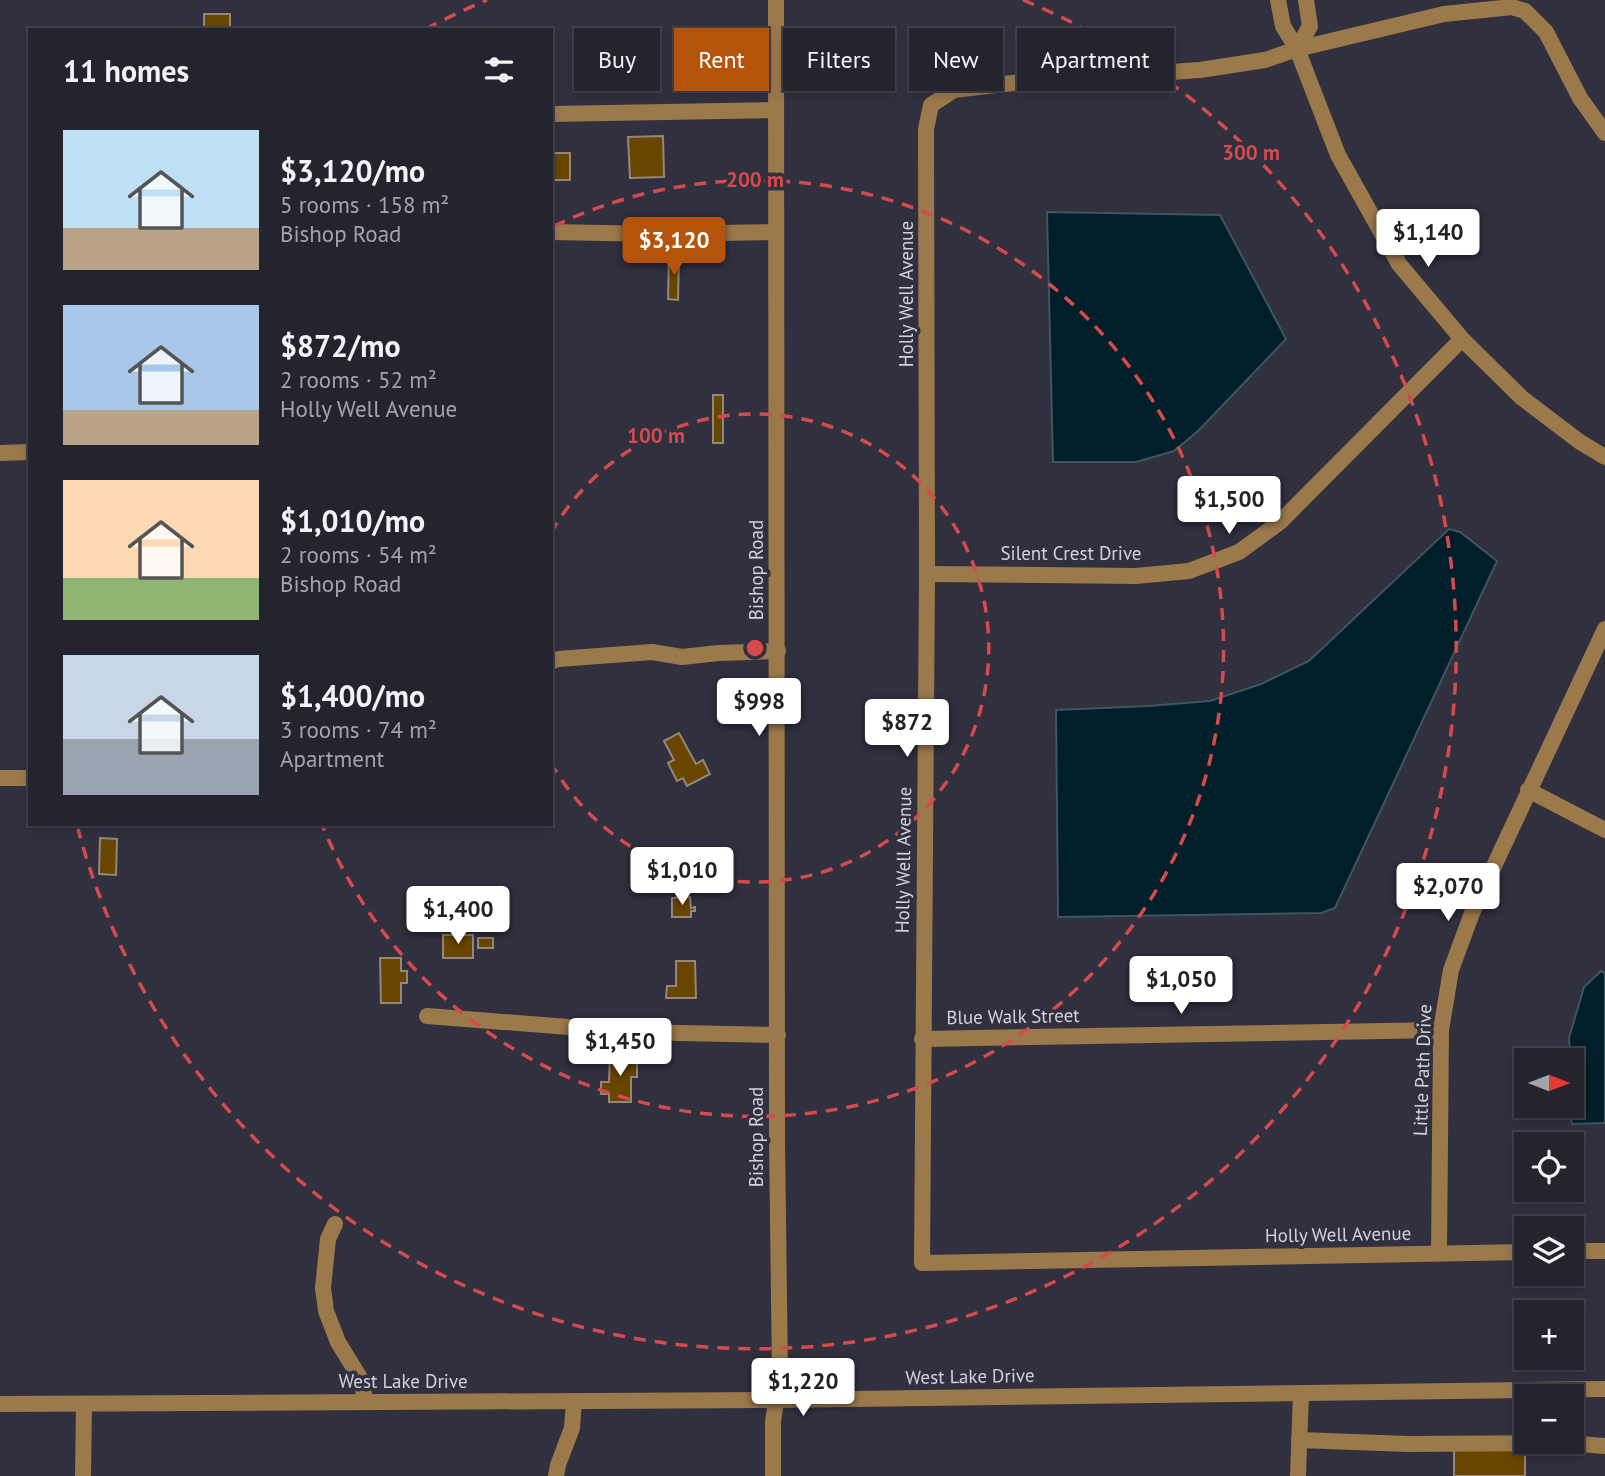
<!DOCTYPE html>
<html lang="en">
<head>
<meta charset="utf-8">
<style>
	body { margin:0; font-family:"PT Sans",sans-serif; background:#2c2c37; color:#f1f3f6; height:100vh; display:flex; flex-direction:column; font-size:26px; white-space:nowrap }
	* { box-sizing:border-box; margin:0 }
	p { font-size:23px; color:#a3a4aa }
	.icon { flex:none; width:38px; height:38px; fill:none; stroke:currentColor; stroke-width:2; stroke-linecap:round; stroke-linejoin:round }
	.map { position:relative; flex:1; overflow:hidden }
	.sheet { position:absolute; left:28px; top:28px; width:525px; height:798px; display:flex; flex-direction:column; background:#24242f; border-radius:0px; box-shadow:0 4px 10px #0003,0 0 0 2px #41414b }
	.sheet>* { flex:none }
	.banner { position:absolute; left:574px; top:28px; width:665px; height:63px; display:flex; gap:14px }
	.needle { width:46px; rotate:90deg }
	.controls { position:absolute; left:1514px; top:1048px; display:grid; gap:14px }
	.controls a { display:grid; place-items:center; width:70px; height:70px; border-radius:0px; background:#24242f; box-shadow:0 4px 10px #0003,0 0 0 2px #41414b; font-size:35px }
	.price { position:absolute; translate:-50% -60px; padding:0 16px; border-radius:7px; background:#fff; color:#222; font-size:23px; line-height:46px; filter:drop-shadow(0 2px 4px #0008) }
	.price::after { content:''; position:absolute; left:50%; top:42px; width:21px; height:16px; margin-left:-10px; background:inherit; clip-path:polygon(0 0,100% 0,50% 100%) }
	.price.current { background:#b45309; color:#fff }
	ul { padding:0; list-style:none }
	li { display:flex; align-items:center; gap:21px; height:175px; padding:0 35px }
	li span { display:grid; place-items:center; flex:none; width:196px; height:140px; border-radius:0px; color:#555 }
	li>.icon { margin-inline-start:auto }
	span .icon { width:84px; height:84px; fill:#fffc; stroke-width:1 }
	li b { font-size:30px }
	h2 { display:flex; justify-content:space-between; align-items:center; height:84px; padding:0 35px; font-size:30px }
	.chip { padding:0 24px; border-radius:0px; background:#24242f; box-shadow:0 4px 10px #0003,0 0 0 2px #41414b; font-size:24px; line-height:63px }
	.chip.current { background:#b45309; color:#fff }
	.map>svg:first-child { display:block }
</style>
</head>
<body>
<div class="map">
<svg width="1605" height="1476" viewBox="0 0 1605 1476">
	<rect width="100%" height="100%" fill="#30303f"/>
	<g fill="#001f2a" stroke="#3f555f" stroke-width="2">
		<polygon points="1047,212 1220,215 1286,339 1199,430 1174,451 1136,462 1053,462"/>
		<polygon points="1449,529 1460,532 1497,561 1335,908 1321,913 1058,917 1056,710 1149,706 1210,701 1261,684 1309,661"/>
		<polygon points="1601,971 1605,973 1605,1123 1572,1124 1568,1106 1572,1106 1569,1038 1584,987"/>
	</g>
	<g fill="#694502" stroke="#938778" stroke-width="2">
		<rect x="204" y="14" width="26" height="16"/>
		<polygon points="657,31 658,80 631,81 630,43 639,43 639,32"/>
		<polygon points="663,136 664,177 630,178 628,137"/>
		<polygon points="554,153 570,153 570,180 553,180"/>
		<polygon points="669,255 679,255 678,300 668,299"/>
		<rect x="713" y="395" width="10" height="48"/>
		<polygon points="679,733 696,764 703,760 710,774 687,786 683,778 677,781 668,763 674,760 664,741"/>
		<polygon points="100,838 117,839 116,875 99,874"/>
		<polygon points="690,897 691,908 695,907 695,911 691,911 691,917 672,917 672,898"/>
		<rect x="443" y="935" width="30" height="23"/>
		<rect x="478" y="938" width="15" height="10"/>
		<polygon points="380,958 401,958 401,971 407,971 407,983 401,983 401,1003 381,1003"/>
		<polygon points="676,961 695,961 696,998 666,998 667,986 676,986"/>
		<polygon points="610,1053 632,1053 632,1062 637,1062 637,1077 631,1077 631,1102 609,1102 609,1094 601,1094 601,1082 609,1082"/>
		<rect x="1454" y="1448" width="71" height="28"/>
	</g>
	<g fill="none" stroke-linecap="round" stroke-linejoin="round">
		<g stroke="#9c794b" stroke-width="16">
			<polyline points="1278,0 1283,26 1297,49 1338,155 1399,264 1462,339 1522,398 1580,442 1605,457"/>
			<polyline points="1297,49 1310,26 1306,0"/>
			<polyline points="551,114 776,110"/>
			<polyline points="551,232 656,234 776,232"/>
			<polyline points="0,453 30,452"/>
			<polyline points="927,574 1136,576 1189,571 1239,552 1280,522 1462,339"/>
			<polyline points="551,662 558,659 652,652 682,657 719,653 778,651"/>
			<polyline points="0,778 30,778"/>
			<polyline points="1528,790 1605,830"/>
			<polyline points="427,1016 633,1032 778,1035"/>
			<polyline points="922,1039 1441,1030"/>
			<polyline points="335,1224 328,1239 323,1288 326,1311 338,1342 360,1378 366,1402"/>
			<polyline points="1572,1251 1605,1251"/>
			<polyline points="1526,1252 922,1263 927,574 926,129 931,105 954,90 1021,82 1200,70 1265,60 1297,49 1444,14 1512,7 1525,11 1546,32 1580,98 1605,133"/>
			<polyline points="1439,1253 1441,1030 1451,970 1472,913 1605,629"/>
			<polyline points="0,1404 775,1400 1605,1389"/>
			<polyline points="1299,1440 1408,1444 1567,1443 1605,1446"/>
			<polyline points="83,1476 84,1404"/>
			<polyline points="556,1476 558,1465 572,1428 574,1401"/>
			<polyline points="773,1476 773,1421 780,1378 777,1138 776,0"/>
			<polyline points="1298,1476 1301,1393"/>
		</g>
	</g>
	<g fill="none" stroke="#d54a4c" stroke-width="3.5" stroke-dasharray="12 9">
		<path d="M551 533A234 234 0 1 1 551 763"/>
		<path d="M554 226A468 468 0 1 1 323 827"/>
		<path d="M426 29A701 701 0 0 1 487 0M1023 0A701 701 0 1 1 78 829"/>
	</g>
	<g text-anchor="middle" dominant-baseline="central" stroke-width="7" stroke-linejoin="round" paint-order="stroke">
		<g font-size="19" fill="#d2d2dc" stroke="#30303f">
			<text transform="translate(906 294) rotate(-90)">Holly Well Avenue</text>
			<text x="1071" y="553">Silent Crest Drive</text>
			<text transform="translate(756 570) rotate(-90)">Bishop Road</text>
			<text transform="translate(903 860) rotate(-89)">Holly Well Avenue</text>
			<text transform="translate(1013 1016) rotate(-1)">Blue Walk Street</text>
			<text transform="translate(1422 1070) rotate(-88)">Little Path Drive</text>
			<text transform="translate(756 1137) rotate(-90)">Bishop Road</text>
			<text transform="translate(1338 1234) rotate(-1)">Holly Well Avenue</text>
			<text transform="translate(970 1376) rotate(-1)">West Lake Drive</text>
			<text x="403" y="1381">West Lake Drive</text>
		</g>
	</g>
	<circle cx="755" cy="648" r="10" fill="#d54a4c" stroke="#30303f" stroke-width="3.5"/>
	<g font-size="21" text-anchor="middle" font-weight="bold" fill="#d54a4c" stroke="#30303f" stroke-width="7" stroke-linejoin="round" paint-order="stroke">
		<text x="1251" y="160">300 m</text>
		<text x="755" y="187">200 m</text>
		<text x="656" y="443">100 m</text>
	</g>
</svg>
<div class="controls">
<a><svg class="needle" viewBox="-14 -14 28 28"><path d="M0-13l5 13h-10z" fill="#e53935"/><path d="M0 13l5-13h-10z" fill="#a3a4aa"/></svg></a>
<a><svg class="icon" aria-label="locate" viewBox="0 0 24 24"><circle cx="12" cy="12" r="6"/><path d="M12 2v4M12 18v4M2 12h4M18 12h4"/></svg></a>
<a><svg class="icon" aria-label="layers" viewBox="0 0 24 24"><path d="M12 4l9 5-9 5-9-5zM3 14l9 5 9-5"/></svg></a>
<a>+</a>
<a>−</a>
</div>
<b class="price" style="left:1428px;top:269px">$1,140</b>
<b class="price current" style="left:674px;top:277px">$3,120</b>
<b class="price" style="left:1229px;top:536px">$1,500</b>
<b class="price" style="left:759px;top:738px">$998</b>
<b class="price" style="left:907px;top:759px">$872</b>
<b class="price" style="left:682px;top:907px">$1,010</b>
<b class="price" style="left:1448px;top:923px">$2,070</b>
<b class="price" style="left:458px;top:946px">$1,400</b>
<b class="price" style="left:1181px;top:1016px">$1,050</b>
<b class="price" style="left:620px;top:1078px">$1,450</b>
<b class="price" style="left:803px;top:1418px">$1,220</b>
<div class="banner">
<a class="chip">Buy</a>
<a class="chip current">Rent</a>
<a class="chip">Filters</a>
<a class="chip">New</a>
<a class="chip">Apartment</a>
</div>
<section class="sheet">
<h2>11 homes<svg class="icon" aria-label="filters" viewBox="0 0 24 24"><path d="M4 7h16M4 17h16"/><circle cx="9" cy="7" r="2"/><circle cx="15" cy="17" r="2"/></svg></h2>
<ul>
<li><span style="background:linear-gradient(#bfe0f5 70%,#b9a48a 0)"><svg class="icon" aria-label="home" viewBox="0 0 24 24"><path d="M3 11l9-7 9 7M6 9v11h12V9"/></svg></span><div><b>$3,120/mo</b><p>5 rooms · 158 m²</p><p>Bishop Road</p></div></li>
<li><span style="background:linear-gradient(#a9c7e8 75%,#b9a48a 0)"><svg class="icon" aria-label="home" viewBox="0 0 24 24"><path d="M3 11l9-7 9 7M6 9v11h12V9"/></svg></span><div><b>$872/mo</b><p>2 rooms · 52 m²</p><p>Holly Well Avenue</p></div></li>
<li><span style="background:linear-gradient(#ffd9b3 70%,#8fb573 0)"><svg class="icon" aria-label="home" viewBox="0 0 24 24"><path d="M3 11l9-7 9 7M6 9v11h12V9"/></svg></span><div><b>$1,010/mo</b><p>2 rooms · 54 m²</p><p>Bishop Road</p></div></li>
<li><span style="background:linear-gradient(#c9d6e8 60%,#9aa5b1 0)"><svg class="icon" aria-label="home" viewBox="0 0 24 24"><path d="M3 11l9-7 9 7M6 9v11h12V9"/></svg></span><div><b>$1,400/mo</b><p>3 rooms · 74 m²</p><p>Apartment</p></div></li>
</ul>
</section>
</div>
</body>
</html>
